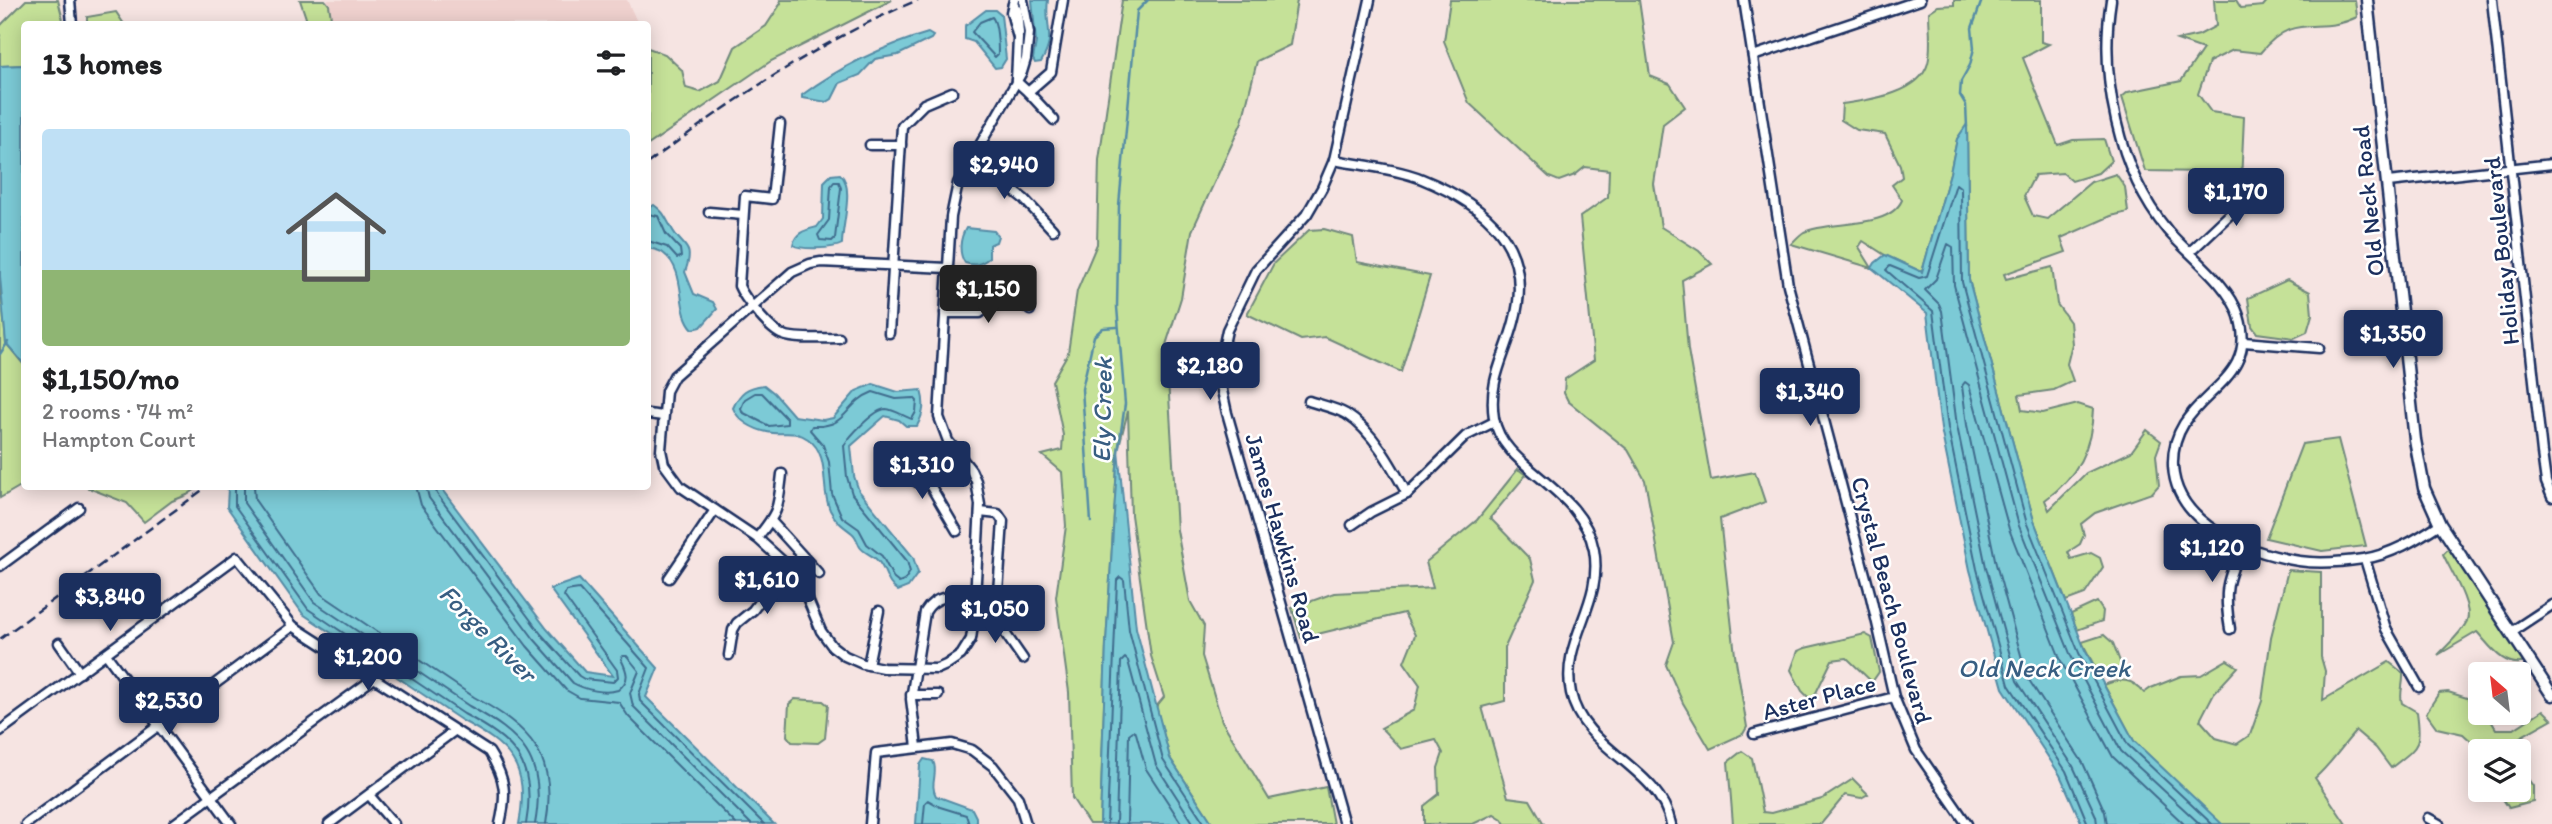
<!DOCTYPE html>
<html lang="en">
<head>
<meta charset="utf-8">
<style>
	body { margin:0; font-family:Itim,sans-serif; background:#f2f2f2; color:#202124; height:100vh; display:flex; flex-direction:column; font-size:26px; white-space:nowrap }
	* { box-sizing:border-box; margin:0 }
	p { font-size:23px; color:#757577 }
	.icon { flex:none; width:38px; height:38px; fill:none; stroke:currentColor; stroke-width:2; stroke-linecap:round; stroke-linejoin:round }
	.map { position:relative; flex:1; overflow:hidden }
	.side { position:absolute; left:21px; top:21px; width:630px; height:469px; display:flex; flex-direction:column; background:#fff; border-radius:7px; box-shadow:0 4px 18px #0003 }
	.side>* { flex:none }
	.needle { width:46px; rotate:332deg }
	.fabs { position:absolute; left:2468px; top:662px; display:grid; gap:14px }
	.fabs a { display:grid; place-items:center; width:63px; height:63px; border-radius:7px; background:#fff; box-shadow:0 4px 18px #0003; font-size:35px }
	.price { position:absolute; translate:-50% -60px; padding:0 16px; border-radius:7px; background:#1b2f5e; color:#fff; font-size:23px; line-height:46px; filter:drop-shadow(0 2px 4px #0008) }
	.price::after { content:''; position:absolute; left:50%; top:42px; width:21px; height:16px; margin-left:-10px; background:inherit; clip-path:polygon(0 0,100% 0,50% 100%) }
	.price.active { background:#222; color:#fff }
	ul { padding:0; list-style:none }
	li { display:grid; align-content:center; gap:14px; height:371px; padding:0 21px }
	li span { display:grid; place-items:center; height:217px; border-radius:7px; color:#555 }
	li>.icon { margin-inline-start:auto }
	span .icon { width:126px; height:126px; fill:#fffc; stroke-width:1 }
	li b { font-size:30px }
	h2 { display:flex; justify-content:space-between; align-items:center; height:84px; padding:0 21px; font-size:30px }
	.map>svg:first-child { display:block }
</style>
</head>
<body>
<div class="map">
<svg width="2552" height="824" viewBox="0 0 2552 824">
	<rect width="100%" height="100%" fill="#f6e4e2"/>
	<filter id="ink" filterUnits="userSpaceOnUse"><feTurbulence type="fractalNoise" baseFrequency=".0143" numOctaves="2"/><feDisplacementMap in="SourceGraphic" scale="14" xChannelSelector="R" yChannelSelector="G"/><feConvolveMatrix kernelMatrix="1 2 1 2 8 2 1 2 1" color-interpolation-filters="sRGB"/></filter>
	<g filter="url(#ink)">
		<polygon fill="#efd1ce" points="310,0 627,0 638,24 326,24"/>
		<g fill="#c5e198" stroke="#70887b" stroke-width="2">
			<polygon points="26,0 58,0 64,24 24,24 24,65 0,66 0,26"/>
			<polygon points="300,0 325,0 329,5 332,24 303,24 306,18"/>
			<polygon points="780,0 892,0 771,61 648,145 648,48 665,54 682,70 686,88 700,92 720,81 735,47 766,26 781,3"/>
			<polygon points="1122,0 1297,0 1290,45 1257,61 1242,122 1192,231 1181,298 1166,345 1177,530 1190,601 1204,626 1202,656 1222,721 1269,799 1326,787 1333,824 1213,824 1170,758 1156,707 1164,697 1151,656 1131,515 1128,411 1118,450 1106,643 1100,824 1089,824 1072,798 1069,692 1056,597 1066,526 1062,472 1042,455 1062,450 1063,435 1052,381 1068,353 1077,291 1097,244 1099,160"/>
			<polygon points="1450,0 1639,0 1650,76 1670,84 1685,107 1663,124 1654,184 1661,227 1699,251 1712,264 1682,280 1688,350 1711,480 1755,472 1765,502 1720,519 1735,655 1747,727 1743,734 1710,749 1683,703 1666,665 1674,642 1645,480 1628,450 1568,401 1564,393 1565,379 1594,360 1580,217 1608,197 1609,170 1585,167 1575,175 1559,181 1549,177 1469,103 1444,41"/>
			<path d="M 1954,0 L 2041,0 L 2041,42 L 2049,44 L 2023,58 L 2058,145 L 2073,140 L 2104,139 L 2111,161 L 2098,173 L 2072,181 L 2063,173 L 2035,175 L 2024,196 L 2033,216 L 2047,219 L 2091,182 L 2116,174 L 2125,187 L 2128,212 L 2111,216 L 2061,238 L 2066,252 L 2004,274 L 2006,279 L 2052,267 L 2057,304 L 2070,322 L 2072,344 L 2067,364 L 2073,381 L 2054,390 L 2019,395 L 2022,410 L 2043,413 L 2078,404 L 2093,409 C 2092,448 2077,477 2045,500 L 2049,510 L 2086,473 L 2131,452 L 2147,430 L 2161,441 L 2156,455 L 2159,485 L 2152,493 L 2095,513 L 2081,524 L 2084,535 L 2080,544 L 2068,552 L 2071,559 L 2091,553 L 2100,558 L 2103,567 L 2085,594 L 2066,601 L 2034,521 L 1969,280 L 1967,125 L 1957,139 L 1950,173 L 1922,272 L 1885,255 L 1863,241 L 1859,247 L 1872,268 L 1791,244 C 1795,240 1799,235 1804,232 C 1829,220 1889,230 1902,200 L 1892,185 L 1902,177 L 1900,165 L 1885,134 L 1857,130 L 1841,120 L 1842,104 C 1869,100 1920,94 1928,63 C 1932,48 1929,27 1929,12 L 1938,6 L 1954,5 Z"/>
			<path d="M 2214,0 L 2236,0 L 2241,8 L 2263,6 L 2268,0 L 2355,0 L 2357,17 C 2317,37 2296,9 2260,53 L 2233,50 L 2209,62 L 2198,94 L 2211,112 L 2244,117 L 2241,182 L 2234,187 L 2209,172 L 2145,171 L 2122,97 L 2128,92 L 2181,81 L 2203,49 L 2177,40 L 2199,35 L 2216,26 Z"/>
			<polygon points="116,12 124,24 87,24 87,17"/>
			<polygon points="1324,229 1353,237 1357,262 1430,276 1401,372 1325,337 1301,340 1247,314 1274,263 1309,230"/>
			<polygon points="0,276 6,343 24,365 24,484 0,498"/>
			<polygon points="2287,280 2310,292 2312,315 2307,332 2294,338 2257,333 2252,326 2248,298"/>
			<polygon points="2338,439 2366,546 2322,551 2266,538 2302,444"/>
			<polygon points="1518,469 1526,475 1490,518 1530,559 1535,580 1505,647 1505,701 1482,707 1508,797 1530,800 1544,824 1505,824 1502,819 1494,814 1473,824 1424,824 1424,806 1439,794 1438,768 1443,753 1436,740 1401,749 1381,728 1414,710 1420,685 1404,662 1415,635 1404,613 1301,638 1292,608 1334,593 1433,588 1426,562 1477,520"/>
			<polygon points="162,486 199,487 187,495 172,501 144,522 127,503 86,487"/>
			<path d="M 2449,548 L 2526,662 C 2504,669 2490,646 2477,632 L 2438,655 C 2447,645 2461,634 2467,621 C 2473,606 2450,570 2443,554 Z"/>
			<path d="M 2288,570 L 2321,572 L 2321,657 L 2325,671 L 2323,700 L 2389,662 L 2403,673 C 2404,684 2399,693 2402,703 L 2417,712 C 2422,748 2418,746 2391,768 L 2376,748 L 2356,731 C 2342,746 2331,764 2315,778 L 2346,824 L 2220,824 L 2134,741 L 2104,685 C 2121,678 2132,678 2144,693 L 2151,688 L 2181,676 L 2201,675 L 2227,660 L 2238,667 L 2214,693 L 2200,720 L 2216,738 L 2237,744 L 2250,735 L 2262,701 L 2271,637 Z"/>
			<polygon points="2097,602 2103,611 2102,621 2077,630 2071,614"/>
			<polygon points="1865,634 1872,638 1879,672 1872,682 1847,658 1832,660 1812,701 1802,691 1791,670 1798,651 1805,648"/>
			<polygon points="2104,635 2113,643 2122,667 2099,675 2082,642"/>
			<polygon points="2448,692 2470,699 2480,696 2480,712 2486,712 2496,729 2514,729 2543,710 2552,719 2515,740 2513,751 2482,751 2463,734 2437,728 2426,713 2439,693"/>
			<polygon points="795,699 823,701 828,705 825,738 818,743 792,742 787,736 789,704"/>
			<polygon points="1742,751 1752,758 1763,812 1771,813 1822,799 1853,779 1868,794 1861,798 1845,795 1821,824 1733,824 1728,762"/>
			<polygon points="2518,765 2533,786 2533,802 2509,808 2496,789 2518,789"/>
		</g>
		<g fill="#7bcad6" stroke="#558ca6" stroke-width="2">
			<path d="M 1032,0 L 1048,0 C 1044,25 1057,37 1041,62 L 1035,63 L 1033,59 L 1036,42 Z"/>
			<polygon points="986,10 995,10 1001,15 1006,59 1001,67 995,68 974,42 965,39 965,26"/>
			<path d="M 928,33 L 933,36 L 931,39 L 898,55 L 875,59 L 860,75 L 840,83 L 832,99 L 827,102 L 802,98 L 802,95 C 840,67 883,46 928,33 Z"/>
			<polygon points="24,65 24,364 6,343 0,276 0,66"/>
			<polygon points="1967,124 1969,280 2034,521 2085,650 2134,741 2222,824 2082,824 2060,775 2003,688 1970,570 1941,429 1927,313 1872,268 1875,263 1885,255 1922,272 1950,173 1957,139"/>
			<path d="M 840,174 C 855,186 842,225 842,244 C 833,249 801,250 793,245 C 795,232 806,230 817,227 L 823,219 L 824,182 L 831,175 Z"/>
			<path d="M 654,205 C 664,212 665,217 671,227 C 681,248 696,243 685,272 L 694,294 L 713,302 L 717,309 L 701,327 L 693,329 C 675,311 688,271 663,253 C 660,250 652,249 648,248 L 648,209 Z"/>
			<path d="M 966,228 L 994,231 L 998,236 L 996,242 L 989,245 L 989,258 C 980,265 975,266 965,263 C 958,253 960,238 966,228 Z"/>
			<path d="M 873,384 L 898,392 L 921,390 C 925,404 924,413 917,426 L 906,426 L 899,420 L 885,416 L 851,446 L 854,476 L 859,491 L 913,557 L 918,573 L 908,587 L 898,591 C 885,583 887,569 877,560 C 872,555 864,553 860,547 C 857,542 857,537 852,533 C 842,525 836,522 830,510 C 820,488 831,455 808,439 C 794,429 782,436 767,432 C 753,429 738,421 733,408 C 740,392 747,387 764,385 L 774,393 L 794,416 L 823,420 L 833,418 L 856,391 Z"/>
			<polygon points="1118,450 1136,628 1170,758 1213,824 1100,824 1106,643"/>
			<path d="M 231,486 L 440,487 L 547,629 L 585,672 L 613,676 L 550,589 L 579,579 L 658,668 L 646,697 L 774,824 L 519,824 C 530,764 510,746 461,720 L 303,614 L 227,507 L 228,488 Z"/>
			<path d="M 924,759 L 933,761 C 939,773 929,783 936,796 L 972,809 L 976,817 L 976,824 L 916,824 L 920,765 Z"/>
		</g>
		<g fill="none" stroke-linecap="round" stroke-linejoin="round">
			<g stroke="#416d8e" stroke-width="2">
				<path d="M 992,17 C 998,24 998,44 998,54 L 995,57 L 972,32 L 980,22 Z"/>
				<polygon points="834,182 839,182 841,188 835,238 832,241 820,240 818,235 829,220 831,186"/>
				<polyline points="648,214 658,216 666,234 680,249 681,257 677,258 667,247 648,241"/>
				<path d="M 873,392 L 896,399 L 914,398 L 917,401 L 916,412 L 912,419 C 904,417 896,410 886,409 C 875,409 849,436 844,446 L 847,477 L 852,494 L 907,561 L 910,572 L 904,581 L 899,583 L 894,579 L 882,556 L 867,544 L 859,529 L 842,517 L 832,494 L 829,462 L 823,445 L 810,430 L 812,426 C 849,428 844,403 873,392 Z"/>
				<polygon points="755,393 762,393 787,419 787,424 769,426 742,412 741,408 745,399"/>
				<path d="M 235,486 L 235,506 L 308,609 L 464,714 C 515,741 537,762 526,824"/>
				<path d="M 244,486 L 244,503 L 314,602 L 469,706 C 522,735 547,759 535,824"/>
				<path d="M 254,486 L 255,500 L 321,594 L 474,697 C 530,728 558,755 546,824"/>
				<polyline points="416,486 421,505 527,646 566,690 580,698 619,702 628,716 736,824"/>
				<path d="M 426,486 L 429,498 L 534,639 L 573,683 C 585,690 605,694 618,690 C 631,680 627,671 621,659 L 623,656 L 627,656 L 639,671 L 630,693 L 633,706 L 751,824"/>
				<polyline points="435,486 437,494 541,634 579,676 584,679 613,682 618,677 617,670 564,596 566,591 579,589 649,668 639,694 640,701 764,824"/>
				<polyline points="923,824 925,803 928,800 940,807 966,815 969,824"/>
				<polyline points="1107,824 1117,580 1120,577 1124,580 1129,630 1163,760 1205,824"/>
				<polyline points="1116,824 1121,662 1125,658 1128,661 1156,765 1194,824"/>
				<polyline points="1127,824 1129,734 1133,731 1136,733 1146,769 1182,824"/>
				<polyline points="2088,824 2066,771 2009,685 1977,569 1948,428 1933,311 1886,270 1890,266 1919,278 1927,276 1956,184 1961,188 1962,282 2027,524 2079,653 2128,745 2212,824"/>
				<polyline points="2097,824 2096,816 2073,766 2017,681 1986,567 1957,426 1942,311 1939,304 1925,290 1936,279 1948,244 1953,247 1954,285 2019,526 2071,656 2121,751 2200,824"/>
				<polyline points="2107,824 2105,812 2083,763 2027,677 1996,564 1967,425 1962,386 1965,382 1969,385 2009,529 2061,661 2113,757 2184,824"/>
			</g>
			<g stroke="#558ca6" stroke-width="2.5">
				<polyline points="1967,127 1966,105 1960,95 1961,81 1970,65 1974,48 1972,28 1982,0"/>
				<polyline points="0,354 8,342"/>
				<polyline points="1118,452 1125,404 1117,307 1119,205 1137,11 1148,0"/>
				<polyline points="1091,522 1082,389 1094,336 1103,328 1117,327"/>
			</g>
			<g stroke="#1b2f5e" stroke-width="13">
				<g id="minor">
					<polyline points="70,0 72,24"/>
					<polyline points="1014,0 1011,12 1018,38 1016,81"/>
					<polyline points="1744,0 1788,285 1871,597 1894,697 1916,750 1967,824"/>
					<path d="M 2111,0 C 2099,76 2118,171 2168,231 C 2190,256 2229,284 2239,316 C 2262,390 2170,392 2173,466 C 2176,526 2250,553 2299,561 C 2319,564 2343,562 2363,559 C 2391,555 2417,539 2440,524"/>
					<polyline points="2492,0 2542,453 2546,482 2552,497"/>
					<polyline points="1013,4 1017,10 1019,33"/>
					<polyline points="1753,56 1920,0"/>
					<polyline points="1016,81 1028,92 1051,72 1063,0"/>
					<polyline points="1028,92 1054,120"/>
					<path d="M 780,124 L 772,199 L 745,196 L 739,286 C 744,298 770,331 783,335 C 796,340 823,338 839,338"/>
					<polyline points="870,145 901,145"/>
					<polyline points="974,156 985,168 1024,199 1053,230"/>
					<path d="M 1334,160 C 1360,165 1398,169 1422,179 C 1486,205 1535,246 1514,322 C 1505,357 1488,380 1494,418 C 1502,469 1582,487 1594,550 C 1604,604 1560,640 1571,693 C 1583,751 1659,766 1671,824"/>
					<polyline points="2388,182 2552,164"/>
					<polyline points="709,212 743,215"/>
					<polyline points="2190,252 2263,183"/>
					<polyline points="947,268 821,262 810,264 792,272 674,376 666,391 661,450 664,464 681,487 757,538 789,567 803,588 821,631 832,646 845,656 863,664 883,668 937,669 946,665 961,655 971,639 974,618 980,505 976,481 971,470 948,441 939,417 951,217 958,183 1022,72 1026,59 1029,33 1023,0"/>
					<polyline points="945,313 980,313 1003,293 1014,295 1030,310"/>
					<polyline points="889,333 902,126 924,104 952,92"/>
					<polyline points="2244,342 2319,348"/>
					<path d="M 1309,401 C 1321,405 1336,408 1346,414 C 1373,431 1392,466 1407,494"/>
					<polyline points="648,414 663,416"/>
					<path d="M 899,464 C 908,474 915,486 930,485 L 957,531"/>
					<polyline points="930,485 962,460"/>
					<polyline points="980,512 998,514 1003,521 996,620"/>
					<polyline points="771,521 819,574"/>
					<polyline points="1352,525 1371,512 1407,494 1466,436 1494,422"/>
					<path d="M 757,538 C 779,511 778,509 782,474"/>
					<polyline points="2365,559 2386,629 2419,687"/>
					<polyline points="0,566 79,508"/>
					<polyline points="669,578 715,510"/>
					<polyline points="974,618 996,620 1023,659"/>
					<path d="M 2230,629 C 2223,590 2227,580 2242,545"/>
					<polyline points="2511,632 2552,605"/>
					<polyline points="59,643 80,673"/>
					<polyline points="106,654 231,824"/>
					<polyline points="729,655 733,630 737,623 753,610 774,582 789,567"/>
					<polyline points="868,665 879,611"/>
					<polyline points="911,695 938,695"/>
					<path d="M 0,731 L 237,557 L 293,626 L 489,752 C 506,779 507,794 500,824"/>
					<polyline points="1754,734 1894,697"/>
					<path d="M 917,747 L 911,699 L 925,612 C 936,593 956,596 975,597"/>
					<polyline points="369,795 394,824"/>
					<polyline points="2428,818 2439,824"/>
					<polyline points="26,824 293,626"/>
					<polyline points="174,824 373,679"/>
					<polyline points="329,824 454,731"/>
					<polyline points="870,824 876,753 952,744 972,750 993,766 1018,798 1026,824"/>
					<polyline points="1344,824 1227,413 1221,386 1221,359 1227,330 1256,270 1307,214 1322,188 1334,160 1370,0"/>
				</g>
			</g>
			<g stroke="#1b2f5e" stroke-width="15">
				<polyline id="tertiary" points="2367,0 2415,440 2424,488 2440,524 2552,695"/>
			</g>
			<use href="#minor" stroke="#fff" stroke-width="8"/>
			<use href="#tertiary" stroke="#fff" stroke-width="10"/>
			<g stroke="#1b2f5e" stroke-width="2.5" stroke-dasharray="10 5" stroke-linecap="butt">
				<path d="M 648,163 C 733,100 819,41 918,0"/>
				<polyline points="0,639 208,486"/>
			</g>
		</g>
	</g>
	<g text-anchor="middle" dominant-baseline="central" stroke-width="5" stroke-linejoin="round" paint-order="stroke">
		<g font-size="24" fill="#1b2f5e" stroke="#fff">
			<text transform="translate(2368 201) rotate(-96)">Old Neck Road</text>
			<text transform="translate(2501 251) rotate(-96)">Holiday Boulevard</text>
			<text transform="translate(1283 538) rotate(74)">James Hawkins Road</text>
			<text transform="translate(1892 600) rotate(75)">Crystal Beach Boulevard</text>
			<text transform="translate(1819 697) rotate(-15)">Aster Place</text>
		</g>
		<g font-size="26" font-style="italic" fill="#385e82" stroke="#fff">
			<text transform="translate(1102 410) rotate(-89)">Ely Creek</text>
			<text transform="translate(488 633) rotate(45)">Forge River</text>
			<text x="2044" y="668">Old Neck Creek</text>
		</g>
	</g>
</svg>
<div class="fabs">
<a><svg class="needle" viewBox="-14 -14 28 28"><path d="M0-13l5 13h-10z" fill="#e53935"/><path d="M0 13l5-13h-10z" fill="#757577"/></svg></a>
<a><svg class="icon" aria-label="layers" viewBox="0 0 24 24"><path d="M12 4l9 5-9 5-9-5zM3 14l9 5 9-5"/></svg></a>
</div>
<b class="price" style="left:1004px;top:201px">$2,940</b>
<b class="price" style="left:2236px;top:228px">$1,170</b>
<b class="price active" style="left:988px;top:325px">$1,150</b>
<b class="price" style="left:2393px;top:370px">$1,350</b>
<b class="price" style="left:1210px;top:402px">$2,180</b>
<b class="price" style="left:1810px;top:428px">$1,340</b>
<b class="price" style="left:922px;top:501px">$1,310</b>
<b class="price" style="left:2212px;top:584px">$1,120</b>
<b class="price" style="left:767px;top:616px">$1,610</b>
<b class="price" style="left:110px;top:633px">$3,840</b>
<b class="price" style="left:995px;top:645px">$1,050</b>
<b class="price" style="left:368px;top:693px">$1,200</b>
<b class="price" style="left:169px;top:737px">$2,530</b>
<section class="side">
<h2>13 homes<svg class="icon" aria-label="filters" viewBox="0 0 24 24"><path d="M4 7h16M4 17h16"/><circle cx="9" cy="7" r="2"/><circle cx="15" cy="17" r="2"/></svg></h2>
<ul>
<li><span style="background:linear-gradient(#bfe0f5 65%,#8fb573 0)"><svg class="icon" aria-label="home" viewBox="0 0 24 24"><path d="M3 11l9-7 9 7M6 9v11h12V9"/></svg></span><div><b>$1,150/mo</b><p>2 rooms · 74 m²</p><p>Hampton Court</p></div></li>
</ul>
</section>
</div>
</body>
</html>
